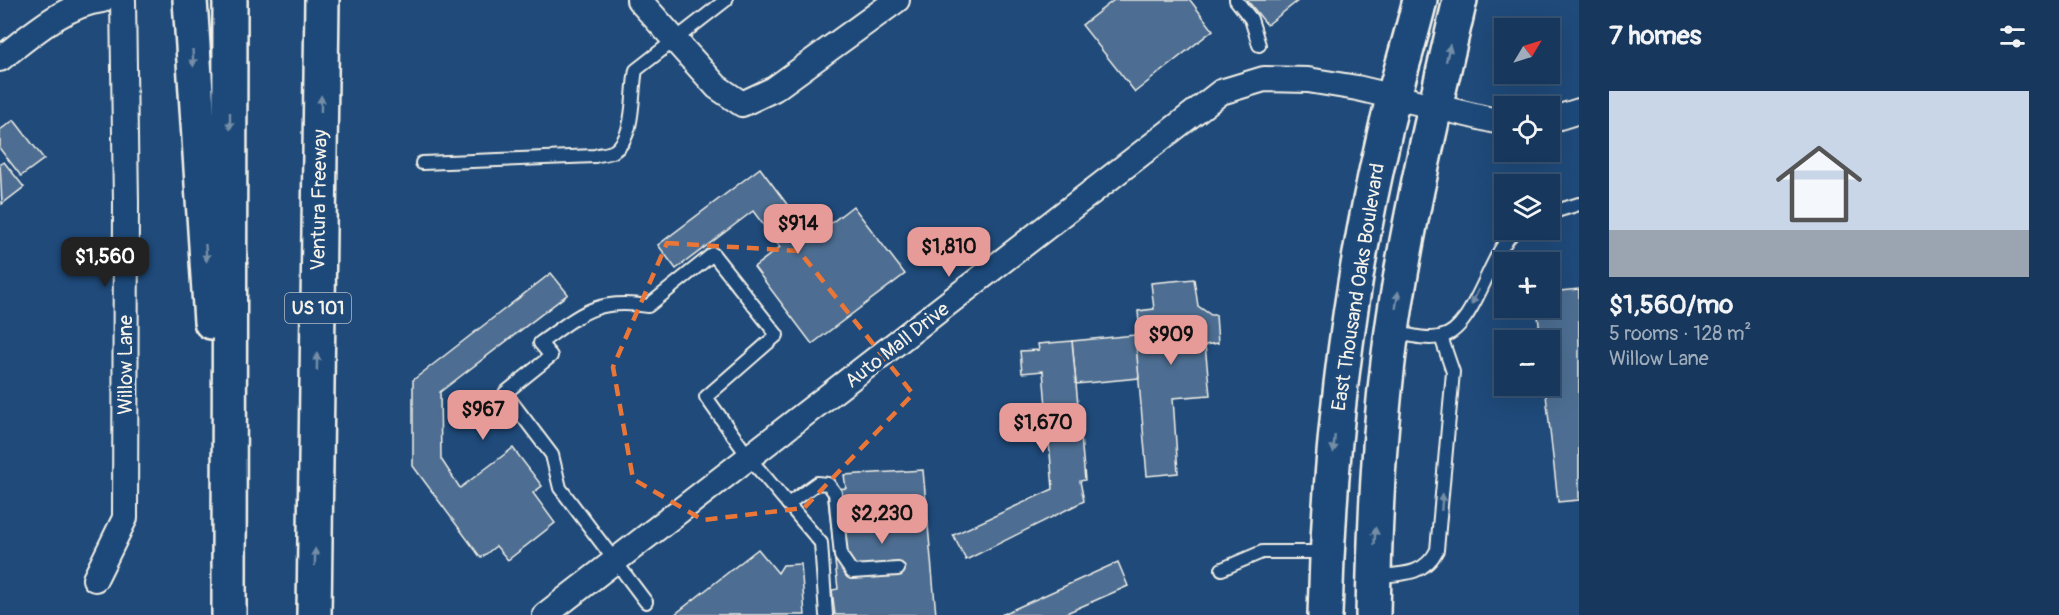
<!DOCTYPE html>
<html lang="en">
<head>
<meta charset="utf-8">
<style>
	body { margin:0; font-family:Pangolin,sans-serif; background:#244365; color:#f1f3f6; height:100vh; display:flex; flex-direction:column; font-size:22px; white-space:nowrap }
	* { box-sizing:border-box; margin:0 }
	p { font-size:20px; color:#9eacbb }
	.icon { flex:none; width:33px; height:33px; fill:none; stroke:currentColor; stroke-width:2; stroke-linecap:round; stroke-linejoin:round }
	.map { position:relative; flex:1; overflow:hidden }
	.sheet { display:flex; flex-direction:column; background:#17385c; width:480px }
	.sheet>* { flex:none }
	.needle { width:39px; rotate:52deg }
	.buttons { position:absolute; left:1494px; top:18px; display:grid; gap:12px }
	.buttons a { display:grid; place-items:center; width:66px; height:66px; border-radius:0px; background:#17385c; box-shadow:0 6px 24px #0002,0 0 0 2px #365272; font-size:30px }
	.price { position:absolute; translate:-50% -51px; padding:0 14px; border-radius:12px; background:#e69b98; color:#111; font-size:20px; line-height:39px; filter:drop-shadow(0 2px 3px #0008) }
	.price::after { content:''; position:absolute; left:50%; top:36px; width:18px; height:14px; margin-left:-9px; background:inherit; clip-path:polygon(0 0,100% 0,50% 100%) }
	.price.on { background:#222; color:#fff }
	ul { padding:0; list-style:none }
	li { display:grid; align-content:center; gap:12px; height:318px; padding:0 30px }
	li span { display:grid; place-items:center; height:186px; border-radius:0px; color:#555 }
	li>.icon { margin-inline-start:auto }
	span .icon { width:108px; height:108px; fill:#fffc; stroke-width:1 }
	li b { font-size:26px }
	h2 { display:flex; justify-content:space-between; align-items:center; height:72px; padding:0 30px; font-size:26px }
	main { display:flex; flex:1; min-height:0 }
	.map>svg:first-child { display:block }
</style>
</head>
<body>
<main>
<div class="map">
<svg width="1579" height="615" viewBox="0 0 1579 615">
	<rect width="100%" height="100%" fill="#1f4a7a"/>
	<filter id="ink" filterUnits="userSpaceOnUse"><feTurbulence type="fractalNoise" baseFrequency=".0167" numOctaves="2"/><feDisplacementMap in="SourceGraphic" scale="12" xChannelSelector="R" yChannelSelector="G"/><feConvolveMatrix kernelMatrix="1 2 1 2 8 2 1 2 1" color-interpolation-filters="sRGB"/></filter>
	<g filter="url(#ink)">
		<g fill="#4d6e92" stroke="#f4f1e8" stroke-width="1.5">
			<polygon points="1114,0 1190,0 1213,30 1135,92 1082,25"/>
			<polygon points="1247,0 1299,0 1267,25"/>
			<polygon points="14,120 44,159 21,176 0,149 0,130"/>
			<polygon points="4,162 24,187 2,204 0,164"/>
			<polygon points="760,168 812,238 853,206 905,274 812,344 754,267 780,247 753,211 676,269 658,245"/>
			<polygon points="551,273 568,294 440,392 441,459 460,488 513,448 542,486 533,493 555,523 508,560 496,546 481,558 413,466 413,380"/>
			<polygon points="1194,279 1198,306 1211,315 1216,315 1218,343 1205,345 1210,395 1173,398 1178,473 1147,476 1135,335 1140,335 1138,311 1154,309 1151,283"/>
			<polygon points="1579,289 1579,500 1558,502 1545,386 1550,386 1550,340 1541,340 1537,308 1550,308 1550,292"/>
			<polygon points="1135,335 1139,378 1076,384 1072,341"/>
			<polygon points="1072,341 1085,480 1080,481 1084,501 966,560 953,535 1053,489 1043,371 1022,373 1020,351 1039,350 1038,344"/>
			<polygon points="923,470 936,615 835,615 832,590 838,589 827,490 846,488 844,475"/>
			<polygon points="758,549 778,573 783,565 801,564 805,615 674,615"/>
			<polygon points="1118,562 1128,586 1062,615 1001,615"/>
		</g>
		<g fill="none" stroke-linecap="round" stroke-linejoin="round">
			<g stroke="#f4f1e8" stroke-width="16">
				<g id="service">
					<polyline points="1236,0 1251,19 1259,45"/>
					<path d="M 422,163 L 595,156 C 601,154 609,154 614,151 C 636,137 631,93 636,70 L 726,0"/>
					<polyline points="1550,213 1579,204"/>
					<path d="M 1394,332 C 1409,335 1425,340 1440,337 C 1475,331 1488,253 1516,230"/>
					<polyline points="788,504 817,483 828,484 835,493 841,556 852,572 898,569"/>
					<polyline points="1222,569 1262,552 1325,552"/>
					<path d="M 1375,576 C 1401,574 1424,576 1437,550 L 1453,372 L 1441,337"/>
					<path d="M 646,602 L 560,488 L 552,455 L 505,393 L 551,356 L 540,343 C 581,314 595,298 648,306 L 713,254 L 777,335 L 706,397 L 750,459 L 821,543 L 826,615"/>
				</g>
			</g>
			<g stroke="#f4f1e8" stroke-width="28">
				<g id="minor">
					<polyline points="639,0 717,87 742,104 774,89 897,0"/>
					<path d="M 0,59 C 29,37 65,4 102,0"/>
					<polyline points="1550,120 1579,111"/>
					<polyline points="95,579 125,518 126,203 123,0"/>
					<polyline points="545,615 1221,92 1264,79 1308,80 1357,88 1504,123"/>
				</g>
			</g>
			<g stroke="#f4f1e8" stroke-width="38">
				<g id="primary">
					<path d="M 1325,615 C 1329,453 1347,294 1384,136 C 1394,90 1409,46 1420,0"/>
					<path d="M 1373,615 C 1375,510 1380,402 1397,298 C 1413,198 1437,99 1460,0"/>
				</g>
			</g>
			<g stroke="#f4f1e8" stroke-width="38">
				<g id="motorway">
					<polyline points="190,0 211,322"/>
					<polyline points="229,615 230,0"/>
					<polyline points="314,615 322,0"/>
				</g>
			</g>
			<use href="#service" stroke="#1f4a7a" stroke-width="12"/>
			<use href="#minor" stroke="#1f4a7a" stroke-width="24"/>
			<use href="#primary" stroke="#1f4a7a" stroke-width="33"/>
			<use href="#motorway" stroke="#1f4a7a" stroke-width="33"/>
		</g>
		<defs><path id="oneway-solid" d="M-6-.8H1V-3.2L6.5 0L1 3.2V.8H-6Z" transform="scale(1.5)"/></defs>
		<g fill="#748da6">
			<use href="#oneway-solid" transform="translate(1448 53) rotate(-77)"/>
			<use href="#oneway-solid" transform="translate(193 58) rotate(87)"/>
			<use href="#oneway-solid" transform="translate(321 104) rotate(-89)"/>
			<use href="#oneway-solid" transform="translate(230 121) rotate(90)"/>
			<use href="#oneway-solid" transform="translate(206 253) rotate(86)"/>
			<use href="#oneway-solid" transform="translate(1475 297) rotate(116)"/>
			<use href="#oneway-solid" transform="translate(1397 300) rotate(-81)"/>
			<use href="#oneway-solid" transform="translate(317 362) rotate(-89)"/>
			<use href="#oneway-solid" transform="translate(1334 444) rotate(95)"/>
			<use href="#oneway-solid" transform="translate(1442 502) rotate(-85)"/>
			<use href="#oneway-solid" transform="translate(1375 536) rotate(-86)"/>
			<use href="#oneway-solid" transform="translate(315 557) rotate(-89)"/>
		</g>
	</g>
	<path fill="none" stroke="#ea7738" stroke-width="4.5" stroke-dasharray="12 8" stroke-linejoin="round" d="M 667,243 L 799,251 L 913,394 L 804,508 L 703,520 L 633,479 L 613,367 Z"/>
	<g text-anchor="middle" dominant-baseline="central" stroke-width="6" stroke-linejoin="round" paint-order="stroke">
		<rect fill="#1f4a7a" stroke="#b4bfc7" stroke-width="1.5" x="285" y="293" width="66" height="30" rx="4.5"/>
		<g font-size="18" font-weight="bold" fill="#f4f1e8">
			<text x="318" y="308">US 101</text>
		</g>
		<g font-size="20" fill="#f4f1e8" stroke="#1f4a7a">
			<text transform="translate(319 200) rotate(-89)">Ventura Freeway</text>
			<text transform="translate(1358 287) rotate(-81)">East Thousand Oaks Boulevard</text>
			<text transform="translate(897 345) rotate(-38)">Auto Mall Drive</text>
			<text transform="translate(125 365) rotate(-90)">Willow Lane</text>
		</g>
	</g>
</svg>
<div class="buttons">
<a><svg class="needle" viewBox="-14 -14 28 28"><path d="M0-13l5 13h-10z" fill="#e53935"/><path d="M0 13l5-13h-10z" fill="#9eacbb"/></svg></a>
<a><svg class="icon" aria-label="locate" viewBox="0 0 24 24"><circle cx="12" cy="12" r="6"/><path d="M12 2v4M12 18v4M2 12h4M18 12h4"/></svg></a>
<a><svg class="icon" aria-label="layers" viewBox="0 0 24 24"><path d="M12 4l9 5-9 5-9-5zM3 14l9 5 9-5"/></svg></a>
<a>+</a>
<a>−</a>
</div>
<b class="price" style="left:798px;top:255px">$914</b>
<b class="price" style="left:949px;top:278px">$1,810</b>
<b class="price on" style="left:105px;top:288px">$1,560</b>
<b class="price" style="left:1171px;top:366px">$909</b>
<b class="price" style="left:483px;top:441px">$967</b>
<b class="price" style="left:1043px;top:454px">$1,670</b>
<b class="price" style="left:882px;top:545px">$2,230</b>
</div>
<section class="sheet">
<h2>7 homes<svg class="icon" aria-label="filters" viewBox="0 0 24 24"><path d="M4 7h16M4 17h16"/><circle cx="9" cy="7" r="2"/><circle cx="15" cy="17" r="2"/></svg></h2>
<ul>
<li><span style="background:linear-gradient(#c9d6e8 75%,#9aa5b1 0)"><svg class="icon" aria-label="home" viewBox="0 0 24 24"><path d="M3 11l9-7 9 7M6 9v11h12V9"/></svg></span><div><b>$1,560/mo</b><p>5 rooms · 128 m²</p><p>Willow Lane</p></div></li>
</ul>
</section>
</main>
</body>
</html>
